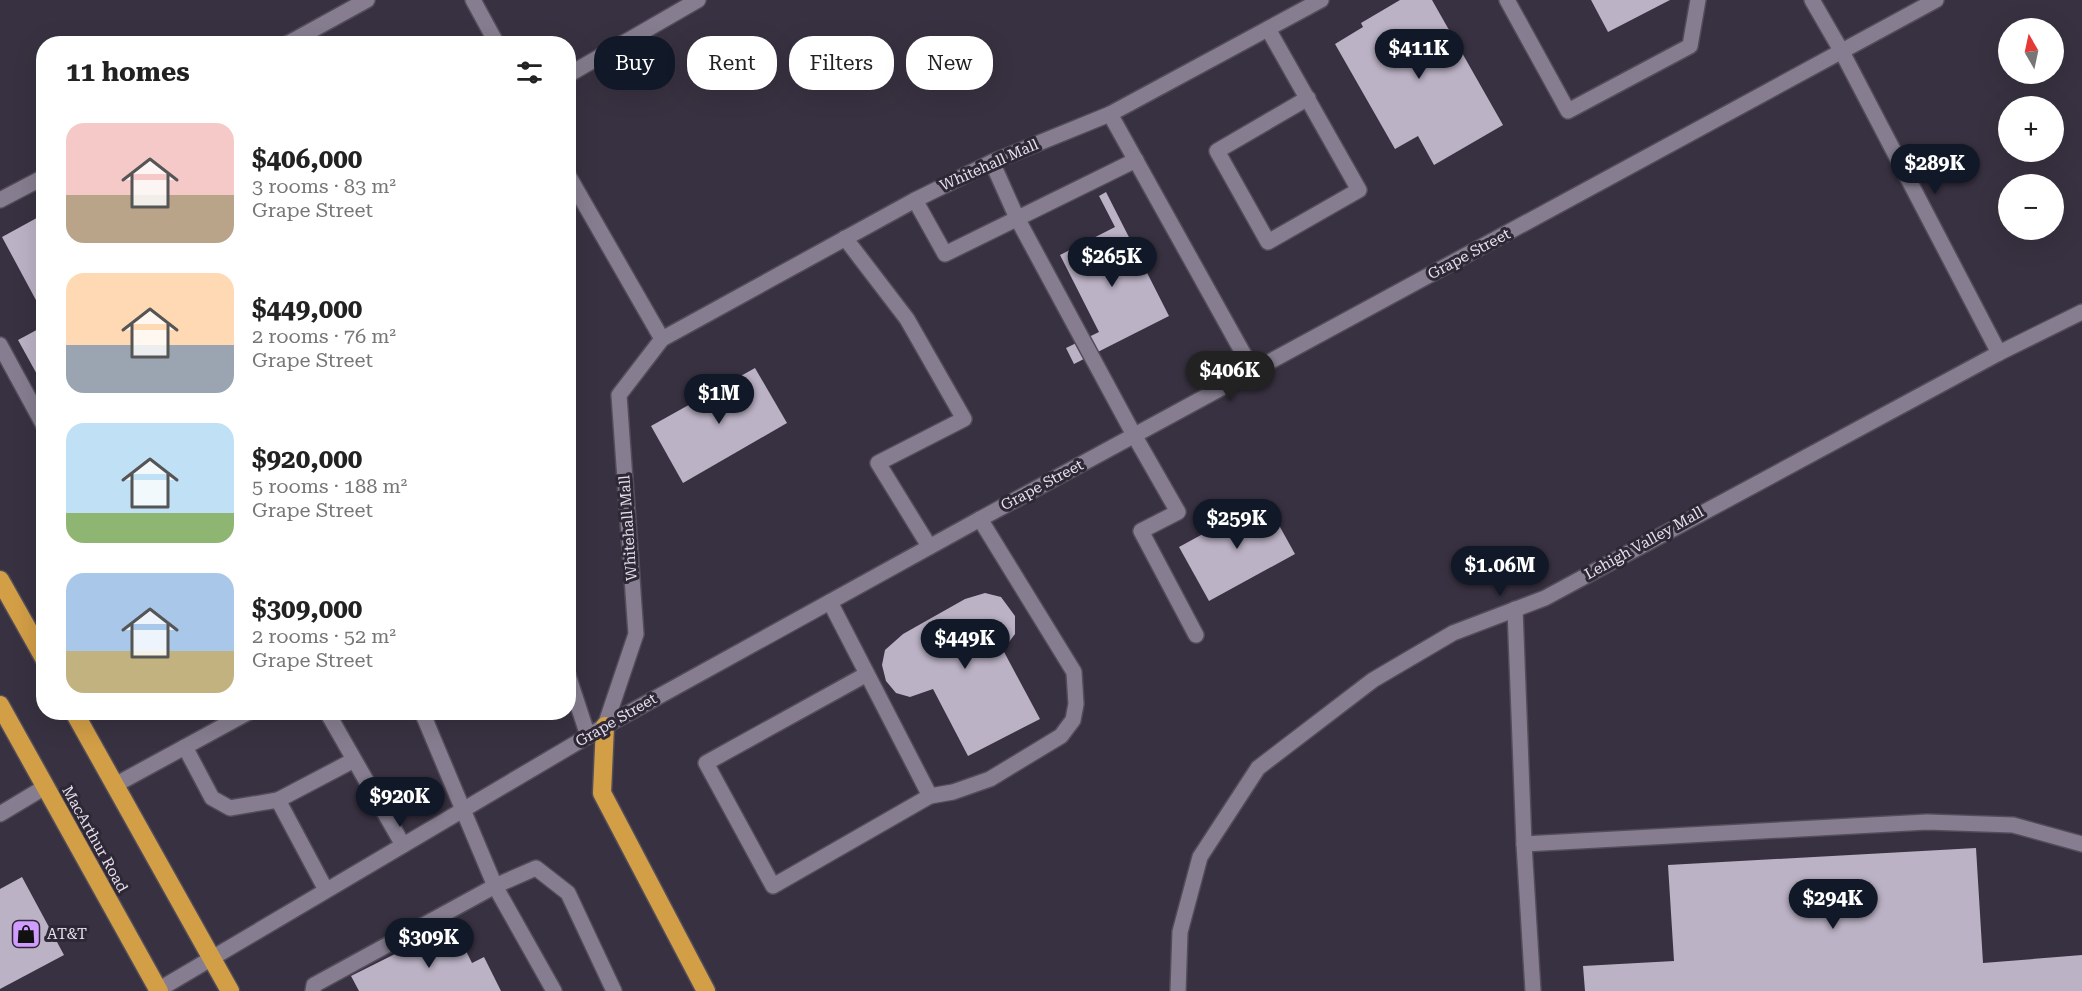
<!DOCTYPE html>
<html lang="en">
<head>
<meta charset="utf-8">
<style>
	body { margin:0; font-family:"Roboto Serif",serif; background:#f2f2f2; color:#222; height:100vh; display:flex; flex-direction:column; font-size:22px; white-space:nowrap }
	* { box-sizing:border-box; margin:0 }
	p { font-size:20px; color:#767676 }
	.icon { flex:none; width:33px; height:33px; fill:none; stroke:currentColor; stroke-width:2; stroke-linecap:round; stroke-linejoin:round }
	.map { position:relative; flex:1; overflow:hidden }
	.sheet { position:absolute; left:36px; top:36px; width:540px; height:684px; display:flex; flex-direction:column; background:#fff; border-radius:24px; box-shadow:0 6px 24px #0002 }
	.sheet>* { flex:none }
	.top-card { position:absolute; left:594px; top:36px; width:570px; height:54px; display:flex; gap:12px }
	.needle { width:39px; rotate:351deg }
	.fabs { position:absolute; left:1998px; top:18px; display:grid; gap:12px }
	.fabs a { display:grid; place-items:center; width:66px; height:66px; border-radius:50%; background:#fff; box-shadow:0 6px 24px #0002; font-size:30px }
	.price { position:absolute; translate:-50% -51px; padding:0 14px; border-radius:21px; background:#111827; color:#fff; font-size:20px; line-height:39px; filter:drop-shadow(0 2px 3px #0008) }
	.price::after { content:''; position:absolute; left:50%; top:36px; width:18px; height:14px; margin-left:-9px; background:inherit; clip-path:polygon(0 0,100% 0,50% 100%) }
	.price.selected { background:#222; color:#fff }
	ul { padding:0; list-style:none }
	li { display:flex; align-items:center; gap:18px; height:150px; padding:0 30px }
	li span { display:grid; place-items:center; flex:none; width:168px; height:120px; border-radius:18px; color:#555 }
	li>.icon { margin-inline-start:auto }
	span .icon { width:72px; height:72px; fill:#fffc; stroke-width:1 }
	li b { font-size:26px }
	h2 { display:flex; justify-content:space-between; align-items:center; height:72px; padding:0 30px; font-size:26px }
	.pill { padding:0 21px; border-radius:24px; background:#fff; box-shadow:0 6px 24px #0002; font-size:21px; line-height:54px }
	.pill.selected { background:#111827; color:#fff }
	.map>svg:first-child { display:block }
</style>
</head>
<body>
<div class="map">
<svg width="2082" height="991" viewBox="0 0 2082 991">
	<rect width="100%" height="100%" fill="#383141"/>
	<g fill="#bbb2c5">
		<polygon points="1400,0 1432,0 1503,125 1434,165 1418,136 1395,149 1335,44 1363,27 1361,23"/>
		<polygon points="1591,0 1670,0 1608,32"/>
		<polygon points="1106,192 1169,316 1074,364 1066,348 1099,332 1060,255 1115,227 1099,196"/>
		<polygon points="44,214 44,315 2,237"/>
		<polygon points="44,326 44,387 18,340"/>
		<polygon points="755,368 787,423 683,483 651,426"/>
		<polygon points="1265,500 1295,554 1209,601 1179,547"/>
		<polygon points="985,593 1001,597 1015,616 1015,634 1003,650 1040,719 968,756 933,689 910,697 896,693 886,681 882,665 885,650 903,634 965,599"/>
		<polygon points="1976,848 1983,963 2082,955 2082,991 1585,991 1583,966 1674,961 1668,865"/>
		<polygon points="22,877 64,955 0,989 0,889"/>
		<polygon points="453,925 472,963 484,957 501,991 359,991 351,976"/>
	</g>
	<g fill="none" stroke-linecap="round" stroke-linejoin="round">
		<g stroke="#534d5a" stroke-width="18">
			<g id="lane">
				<polyline points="473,0 497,44"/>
				<polyline points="1507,0 1568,111 1690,46 1698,0"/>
				<polyline points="1812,0 1842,52"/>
				<polyline points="1268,29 1359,190 1268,242 1217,151 1308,98"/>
				<polyline points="287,44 367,0"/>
				<polyline points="568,75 698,0"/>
				<polyline points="1110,114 1253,371"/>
				<polyline points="992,162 1017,218 1134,435 1178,512 1141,531 1196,635"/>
				<polyline points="568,175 662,339"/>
				<polyline points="0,200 44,177"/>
				<polyline points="915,200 945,254 1136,160"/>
				<polyline points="845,238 907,319 964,419 878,463 929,546"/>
				<polyline points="0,345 44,426"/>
				<polyline points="830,602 930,796 773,886 706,763 867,674"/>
				<polyline points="1515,609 1524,844 1533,991"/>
				<polyline points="568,675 588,736"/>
				<polyline points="327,712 403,845"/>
				<polyline points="422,712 495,886 536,868 568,893 614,991"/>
				<polyline points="605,726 636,634 619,395 662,339 915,200 992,162 1110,114 1321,0"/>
				<polyline points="185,747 212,798 230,808 278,800 326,890"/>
				<polyline points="115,785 249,712"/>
				<polyline points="930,796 953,792 990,779 1061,736 1073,720 1076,704 1074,672 980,519"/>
				<polyline points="278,800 354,760"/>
				<polyline points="0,814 45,787"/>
				<polyline points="1524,844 1927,822 2013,825 2082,844"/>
				<polyline points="313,991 314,985 495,886 554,991"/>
			</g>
		</g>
		<g stroke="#534d5a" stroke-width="18">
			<g id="secondary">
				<polyline points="1842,52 1999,353"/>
				<polyline points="158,990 605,726 980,519 1936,0"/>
				<polyline points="1178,991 1180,932 1200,857 1258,768 1373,680 1453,633 1545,598 1999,353 2082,312"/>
			</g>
		</g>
		<g stroke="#534d5a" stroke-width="21">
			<g id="highway">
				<polyline points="0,580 44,658"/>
				<polyline points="0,705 159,991"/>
				<polyline points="74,712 230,991"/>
				<polyline points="605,726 602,793 706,991"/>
			</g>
		</g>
		<use href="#lane" stroke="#867e90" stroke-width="15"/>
		<use href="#secondary" stroke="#867e90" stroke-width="15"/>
		<use href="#highway" stroke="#d29e46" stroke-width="18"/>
	</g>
	<defs>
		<g id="shop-square" transform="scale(1.5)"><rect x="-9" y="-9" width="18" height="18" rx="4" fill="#d09dff" stroke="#2e2736"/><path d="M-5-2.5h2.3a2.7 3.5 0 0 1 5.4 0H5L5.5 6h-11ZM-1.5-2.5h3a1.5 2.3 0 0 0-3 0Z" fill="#111"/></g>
	</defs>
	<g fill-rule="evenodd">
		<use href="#shop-square" x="26" y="934"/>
	</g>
	<g text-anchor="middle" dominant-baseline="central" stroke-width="6" stroke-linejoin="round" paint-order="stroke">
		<g font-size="15" fill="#e5e0ea" stroke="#2e2736">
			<text transform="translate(989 165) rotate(-24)">Whitehall Mall</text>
			<text transform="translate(1469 254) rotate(-28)">Grape Street</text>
			<text transform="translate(1042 485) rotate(-28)">Grape Street</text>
			<text transform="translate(628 528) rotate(-94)">Whitehall Mall</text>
			<text transform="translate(1644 543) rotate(-29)">Lehigh Valley Mall</text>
			<text transform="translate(616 720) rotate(-30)">Grape Street</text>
			<text transform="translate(95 839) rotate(61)">MacArthur Road</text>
		</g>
		<g font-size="15" fill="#e5e0ea" stroke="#2e2736" text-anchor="start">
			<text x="47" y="934">AT&amp;T</text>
		</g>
	</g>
</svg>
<div class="fabs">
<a><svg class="needle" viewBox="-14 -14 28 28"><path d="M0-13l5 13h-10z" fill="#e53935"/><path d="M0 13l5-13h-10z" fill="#767676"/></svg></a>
<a>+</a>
<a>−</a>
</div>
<b class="price" style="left:1419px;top:80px">$411K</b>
<b class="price" style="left:1935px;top:195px">$289K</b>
<b class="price" style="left:1112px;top:288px">$265K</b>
<b class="price selected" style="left:1230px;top:402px">$406K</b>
<b class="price" style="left:719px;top:425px">$1M</b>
<b class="price" style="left:1237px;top:550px">$259K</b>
<b class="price" style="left:1500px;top:597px">$1.06M</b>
<b class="price" style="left:965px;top:670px">$449K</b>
<b class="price" style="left:400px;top:828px">$920K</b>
<b class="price" style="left:1833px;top:930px">$294K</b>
<b class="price" style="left:429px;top:969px">$309K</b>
<div class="top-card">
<a class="pill selected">Buy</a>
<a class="pill">Rent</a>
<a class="pill">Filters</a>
<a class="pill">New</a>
</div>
<section class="sheet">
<h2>11 homes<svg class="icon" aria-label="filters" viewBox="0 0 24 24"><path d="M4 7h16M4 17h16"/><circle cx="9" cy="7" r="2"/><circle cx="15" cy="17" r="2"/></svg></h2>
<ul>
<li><span style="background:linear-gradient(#f6c9c9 60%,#b9a48a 0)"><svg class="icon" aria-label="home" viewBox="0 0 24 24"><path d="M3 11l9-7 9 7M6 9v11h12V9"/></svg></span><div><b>$406,000</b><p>3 rooms · 83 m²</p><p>Grape Street</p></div></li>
<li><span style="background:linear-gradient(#ffd9b3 60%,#9aa5b1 0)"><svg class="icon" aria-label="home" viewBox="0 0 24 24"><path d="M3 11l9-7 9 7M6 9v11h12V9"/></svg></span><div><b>$449,000</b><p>2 rooms · 76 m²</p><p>Grape Street</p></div></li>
<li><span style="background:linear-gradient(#bfe0f5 75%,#8fb573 0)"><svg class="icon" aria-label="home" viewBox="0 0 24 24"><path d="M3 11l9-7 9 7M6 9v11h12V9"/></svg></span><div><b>$920,000</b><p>5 rooms · 188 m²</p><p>Grape Street</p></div></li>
<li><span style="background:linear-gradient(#a9c7e8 65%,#c2b280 0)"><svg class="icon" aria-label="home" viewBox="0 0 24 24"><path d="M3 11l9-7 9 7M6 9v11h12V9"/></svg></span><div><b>$309,000</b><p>2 rooms · 52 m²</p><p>Grape Street</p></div></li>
</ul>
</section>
</div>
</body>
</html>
